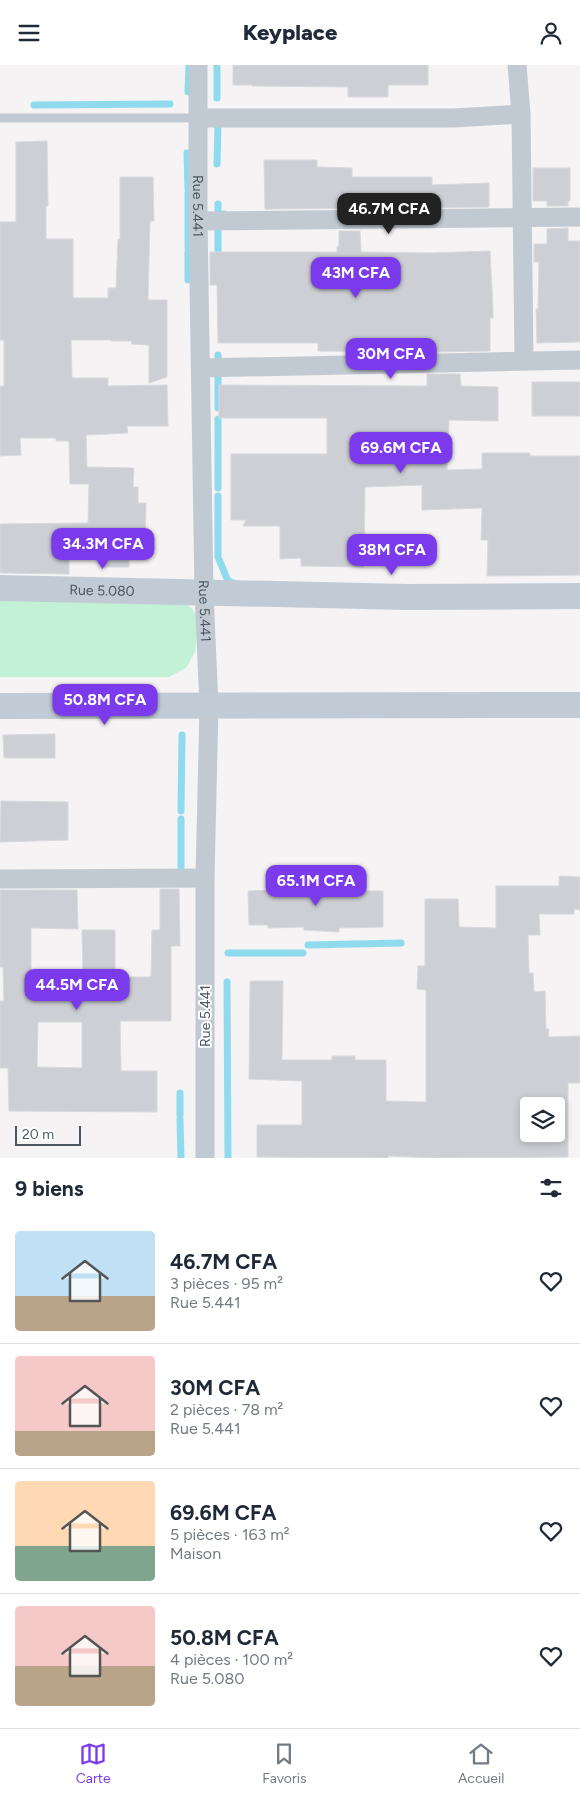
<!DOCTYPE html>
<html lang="fr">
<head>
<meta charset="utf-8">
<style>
	body { margin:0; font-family:Figtree,sans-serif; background:#f6f6f7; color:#1f2937; height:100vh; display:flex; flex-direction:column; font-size:19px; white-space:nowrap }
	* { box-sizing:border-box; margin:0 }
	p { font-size:16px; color:#747a83 }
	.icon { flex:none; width:28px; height:28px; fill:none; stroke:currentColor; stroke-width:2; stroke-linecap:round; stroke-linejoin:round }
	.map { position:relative; height:1093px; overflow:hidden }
	.sheet { display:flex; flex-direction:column; background:#fff; flex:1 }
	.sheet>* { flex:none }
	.controls { position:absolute; left:520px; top:1032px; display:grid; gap:10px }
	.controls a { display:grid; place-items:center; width:45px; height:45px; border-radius:5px; background:#fff; box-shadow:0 2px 8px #0003; font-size:25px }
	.scale { position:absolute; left:15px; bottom:12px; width:66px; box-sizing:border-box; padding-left:5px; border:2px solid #4a5661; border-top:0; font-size:14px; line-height:18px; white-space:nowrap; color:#4a5661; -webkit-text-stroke:4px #fff; paint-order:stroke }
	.price { position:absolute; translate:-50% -42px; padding:0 11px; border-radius:10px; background:#7c3aed; color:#fff; font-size:16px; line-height:32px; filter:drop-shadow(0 1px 2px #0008) }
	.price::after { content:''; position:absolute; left:50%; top:30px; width:15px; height:11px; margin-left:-8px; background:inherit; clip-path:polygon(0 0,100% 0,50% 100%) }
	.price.current { background:#222; color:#fff }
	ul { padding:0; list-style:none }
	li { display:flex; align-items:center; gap:15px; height:125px; padding:0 15px }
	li+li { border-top:1px solid #e0e1e3 }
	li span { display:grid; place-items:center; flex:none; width:140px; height:100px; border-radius:5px; color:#555 }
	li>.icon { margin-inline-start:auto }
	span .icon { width:60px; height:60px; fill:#fffc; stroke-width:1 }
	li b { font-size:21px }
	h2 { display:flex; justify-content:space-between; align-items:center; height:60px; padding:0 15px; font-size:21px }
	header { display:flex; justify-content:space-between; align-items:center; height:65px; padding:0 15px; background:#fff; font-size:22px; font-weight:800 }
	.tabs { display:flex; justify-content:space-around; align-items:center; height:70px; border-top:1px solid #e0e1e3; background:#fff; font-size:14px; color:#747a83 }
	.tabs a { display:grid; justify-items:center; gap:2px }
	.tabs .current { color:#7c3aed }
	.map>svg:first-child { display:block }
</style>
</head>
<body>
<header><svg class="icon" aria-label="menu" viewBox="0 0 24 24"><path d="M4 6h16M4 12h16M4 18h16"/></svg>Keyplace<svg class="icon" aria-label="person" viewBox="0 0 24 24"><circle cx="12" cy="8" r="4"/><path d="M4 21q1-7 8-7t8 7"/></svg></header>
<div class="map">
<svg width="580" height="1093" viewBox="0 0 580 1093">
	<rect width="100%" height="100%" fill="#f5f3f3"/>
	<polygon fill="#c3f1d5" points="0,534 186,537 196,549 197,571 195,587 186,603 169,612 0,612"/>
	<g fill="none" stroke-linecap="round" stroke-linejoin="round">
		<g stroke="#90daee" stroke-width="7">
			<polyline points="217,0 217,33"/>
			<polyline points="188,27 189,0"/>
			<polyline points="34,40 170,39"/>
			<polyline points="187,88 188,124"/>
			<polyline points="217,99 218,59"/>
			<polyline points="188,128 188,183"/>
			<polyline points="218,139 218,149 224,149"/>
			<polyline points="218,161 218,194"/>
			<polyline points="188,187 188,215"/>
			<polyline points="218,290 218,343"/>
			<polyline points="218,354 218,423"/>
			<polyline points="218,431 218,492 228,516 236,519"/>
			<polyline points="181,746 182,670"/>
			<polyline points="181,754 181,802"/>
			<polyline points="308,880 401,878"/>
			<polyline points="228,888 303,888"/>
			<polyline points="227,917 228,1093"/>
			<polyline points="180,1028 180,1050"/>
			<polyline points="180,1054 181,1093"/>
		</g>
	</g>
	<g fill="#cdcfd5" stroke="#d7d9de" fill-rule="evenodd">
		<polygon points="233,0 428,0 428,20 388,20 388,32 348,32 348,22 252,21 252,20 233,20"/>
		<polygon points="47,76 48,141 46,141 46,174 73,174 73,233 108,233 108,223 116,223 118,174 120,174 120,112 153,112 154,156 150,156 148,235 167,235 167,312 149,318 149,280 131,279 132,276 111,276 111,275 71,275 72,313 108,313 108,321 167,320 168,361 127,361 128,368 86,370 87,402 134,403 133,422 138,422 138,438 146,438 145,487 129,487 129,502 104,502 104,487 69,486 69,509 0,508 0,459 88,458 89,419 70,419 69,376 56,376 56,373 20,373 21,390 0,391 0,321 4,321 4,275 0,275 0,157 16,157 16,77"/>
		<polygon points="264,95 317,95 317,102 352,103 352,112 432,112 432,120 489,118 489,142 265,144"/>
		<polygon points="533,103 570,103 570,136 568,136 568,141 547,141 547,136 533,136"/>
		<polygon points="568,163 568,176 580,176 580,277 537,278 536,244 538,244 539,197 534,197 534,179 547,179 547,164"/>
		<polygon points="339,166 360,166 361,187 432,188 490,186 493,244 493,253 490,253 490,286 427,287 318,286 318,278 218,278 217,220 210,220 210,187 337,187 337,181 339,181"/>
		<polygon points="427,309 460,309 461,321 498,322 498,356 449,355 447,405 482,404 482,388 530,388 530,391 580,391 580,510 487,511 488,475 481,475 482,443 422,445 422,420 365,422 364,502 301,501 301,493 280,494 280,461 243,461 246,455 231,455 231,389 327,389 327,353 219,353 219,320 427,321"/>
		<rect x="532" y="317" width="48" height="34"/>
		<polygon points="55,669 55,693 4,693 3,670"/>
		<polygon points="1,736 68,737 68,775 0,777"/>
		<path d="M 559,811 L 580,812 L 580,845 L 574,844 L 574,849 L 539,849 L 540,870 L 528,870 L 529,908 L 533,908 L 534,927 L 545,926 L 546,964 L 549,964 L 548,972 L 580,971 L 580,1018 L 568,1018 L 568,1092 L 436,1093 L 388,1091 L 388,1093 L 257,1092 L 257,1060 L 302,1060 L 302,1016 L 249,1014 L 250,916 L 283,916 L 282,995 L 332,995 L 332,991 L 355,991 L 355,995 L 386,995 L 386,1036 L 426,1037 L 426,925 L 417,924 L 418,901 L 425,901 L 425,834 L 458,834 L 459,862 L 496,863 L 496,821 L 559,821 ZM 529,1041 L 556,1041 L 556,1069 L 529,1069 Z"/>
		<polygon points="296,812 330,812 330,817 341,817 341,826 383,826 383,862 339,863 339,867 304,865 304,862 268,863 268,860 249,860 248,826 295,824"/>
		<path d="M 160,824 L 179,824 L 180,881 L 171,881 L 171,956 L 120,956 L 121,1006 L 157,1006 L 157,1047 L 9,1046 L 8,1003 L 0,1003 L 0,936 L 4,936 L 3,902 L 0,902 L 0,825 L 77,825 L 78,864 L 31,863 L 31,918 L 79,918 L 79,911 L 83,911 L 82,865 L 115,865 L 115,912 L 151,912 L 152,865 L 160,865 ZM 38,957 L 82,957 L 82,1003 L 37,1002 Z"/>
	</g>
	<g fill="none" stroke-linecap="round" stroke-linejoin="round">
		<polyline stroke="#c1cad2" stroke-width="9" points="0,53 198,53"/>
		<g stroke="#c1cad2" stroke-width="19">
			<path id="s1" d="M 198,0 L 198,156 L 204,528 L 209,641 L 205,813 L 205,1093"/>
			<polyline points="517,0 521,49"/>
			<polyline points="198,53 453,53 521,49 524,295"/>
			<polyline points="198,156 580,152"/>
			<polyline points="201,303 580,295"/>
			<polyline points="0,814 205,813"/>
		</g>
		<g stroke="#c1cbd6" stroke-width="26">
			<path id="s2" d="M 0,523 L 407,532 L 580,531"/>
			<polyline points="0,641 580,640"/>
		</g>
	</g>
	<g text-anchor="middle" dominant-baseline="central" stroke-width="4" stroke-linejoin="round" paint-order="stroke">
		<g font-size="14" fill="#4a5661" stroke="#fff">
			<text stroke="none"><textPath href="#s1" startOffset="141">Rue 5.441</textPath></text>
			<text stroke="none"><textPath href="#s2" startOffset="102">Rue 5.080</textPath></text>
			<text stroke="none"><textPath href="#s1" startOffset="546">Rue 5.441</textPath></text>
			<text transform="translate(205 951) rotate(-90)">Rue 5.441</text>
		</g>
	</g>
</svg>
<div class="controls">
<a><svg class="icon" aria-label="layers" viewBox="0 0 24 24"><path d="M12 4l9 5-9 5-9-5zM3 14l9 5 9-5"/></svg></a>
</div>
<div class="scale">20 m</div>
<b class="price current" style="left:389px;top:170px">46.7M CFA</b>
<b class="price" style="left:356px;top:234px">43M CFA</b>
<b class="price" style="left:391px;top:315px">30M CFA</b>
<b class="price" style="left:401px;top:409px">69.6M CFA</b>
<b class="price" style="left:103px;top:505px">34.3M CFA</b>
<b class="price" style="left:392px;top:511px">38M CFA</b>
<b class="price" style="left:105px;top:661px">50.8M CFA</b>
<b class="price" style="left:316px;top:842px">65.1M CFA</b>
<b class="price" style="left:77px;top:946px">44.5M CFA</b>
</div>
<section class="sheet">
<h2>9 biens<svg class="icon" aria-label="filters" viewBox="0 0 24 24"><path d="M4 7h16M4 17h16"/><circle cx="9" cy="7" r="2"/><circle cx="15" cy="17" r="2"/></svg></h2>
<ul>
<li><span style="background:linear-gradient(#bfe0f5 65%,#b9a48a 0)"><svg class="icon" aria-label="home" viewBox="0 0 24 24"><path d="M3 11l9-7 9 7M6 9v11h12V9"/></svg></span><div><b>46.7M CFA</b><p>3 pièces · 95 m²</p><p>Rue 5.441</p></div><svg class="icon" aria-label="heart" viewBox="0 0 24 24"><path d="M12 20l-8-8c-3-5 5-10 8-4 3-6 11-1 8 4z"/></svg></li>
<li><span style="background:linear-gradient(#f6c9c9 75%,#b9a48a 0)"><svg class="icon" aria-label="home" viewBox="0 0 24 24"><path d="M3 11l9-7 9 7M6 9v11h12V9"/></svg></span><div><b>30M CFA</b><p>2 pièces · 78 m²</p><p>Rue 5.441</p></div><svg class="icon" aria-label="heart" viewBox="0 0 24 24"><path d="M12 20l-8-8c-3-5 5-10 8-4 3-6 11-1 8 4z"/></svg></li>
<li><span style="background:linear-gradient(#ffd9b3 65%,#7fa58c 0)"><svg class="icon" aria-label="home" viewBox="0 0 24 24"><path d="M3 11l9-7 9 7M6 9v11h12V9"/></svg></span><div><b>69.6M CFA</b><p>5 pièces · 163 m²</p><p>Maison</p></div><svg class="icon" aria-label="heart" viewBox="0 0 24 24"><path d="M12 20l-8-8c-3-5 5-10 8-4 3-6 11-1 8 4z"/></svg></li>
<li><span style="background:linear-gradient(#f6c9c9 60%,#b9a48a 0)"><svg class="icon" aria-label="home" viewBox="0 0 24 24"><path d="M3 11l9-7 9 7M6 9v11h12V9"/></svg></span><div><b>50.8M CFA</b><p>4 pièces · 100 m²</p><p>Rue 5.080</p></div><svg class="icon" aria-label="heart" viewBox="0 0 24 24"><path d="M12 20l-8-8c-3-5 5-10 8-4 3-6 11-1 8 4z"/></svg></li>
</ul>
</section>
<nav class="tabs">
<a class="current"><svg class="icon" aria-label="map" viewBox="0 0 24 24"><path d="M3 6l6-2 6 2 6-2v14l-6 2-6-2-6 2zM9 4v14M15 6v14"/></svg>Carte</a>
<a><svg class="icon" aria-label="saved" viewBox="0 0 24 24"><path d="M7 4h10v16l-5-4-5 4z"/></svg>Favoris</a>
<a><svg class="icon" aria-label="home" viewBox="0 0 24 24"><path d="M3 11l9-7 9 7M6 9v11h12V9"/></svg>Accueil</a>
</nav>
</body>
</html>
